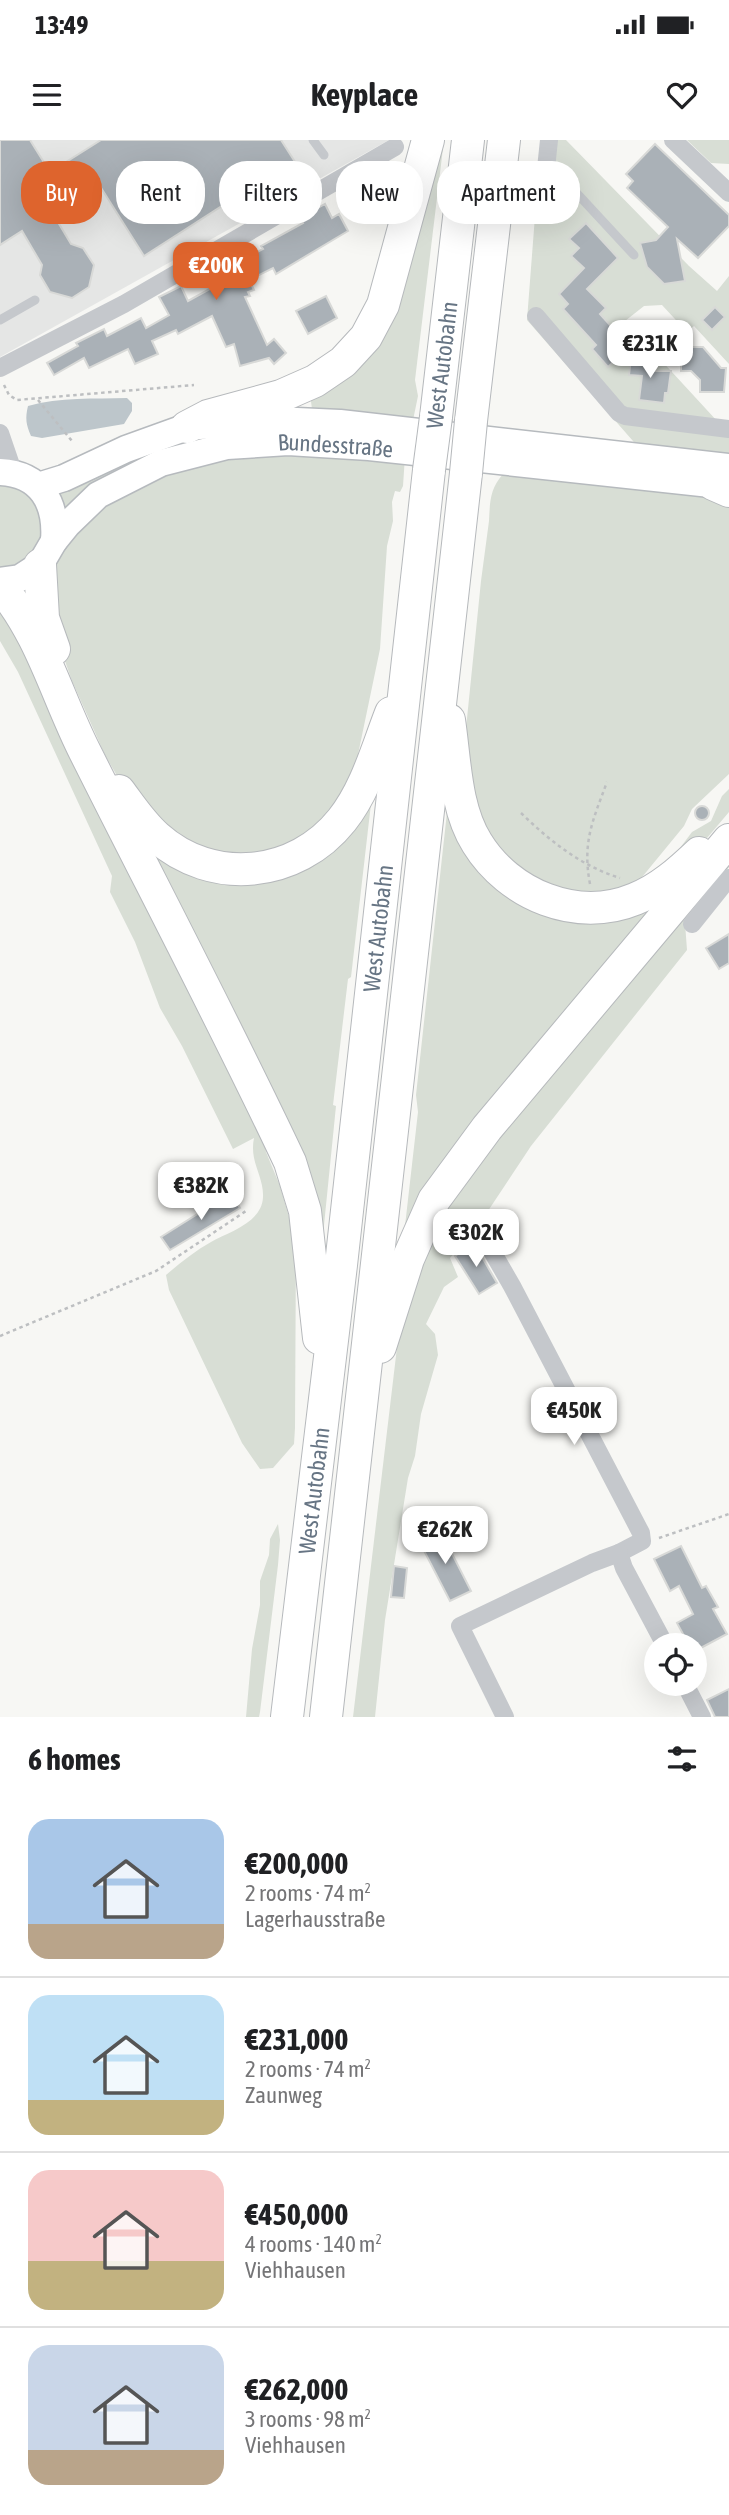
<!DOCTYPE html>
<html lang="en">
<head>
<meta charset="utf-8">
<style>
	body { margin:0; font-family:"Asap Condensed",sans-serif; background:#f2f2f2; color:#202124; height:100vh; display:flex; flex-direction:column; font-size:26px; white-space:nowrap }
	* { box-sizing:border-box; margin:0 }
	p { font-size:23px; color:#757577 }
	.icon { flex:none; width:38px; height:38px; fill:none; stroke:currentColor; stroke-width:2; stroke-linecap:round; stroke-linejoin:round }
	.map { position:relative; height:1577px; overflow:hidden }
	.sheet { display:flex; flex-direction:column; background:#fff; flex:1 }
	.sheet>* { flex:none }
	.guide { position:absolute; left:21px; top:21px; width:688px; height:63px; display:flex; gap:14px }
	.controls { position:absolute; left:644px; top:1493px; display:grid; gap:14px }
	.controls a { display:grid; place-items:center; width:63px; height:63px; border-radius:50%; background:#fff; box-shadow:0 7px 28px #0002; font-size:35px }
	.price { position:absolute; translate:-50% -60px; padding:0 16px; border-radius:14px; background:#fff; color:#222; font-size:23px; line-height:46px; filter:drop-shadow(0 2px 4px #0008) }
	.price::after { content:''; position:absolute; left:50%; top:42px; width:21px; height:16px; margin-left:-10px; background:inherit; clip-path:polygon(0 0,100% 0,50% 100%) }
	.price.current { background:#de642d; color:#fff }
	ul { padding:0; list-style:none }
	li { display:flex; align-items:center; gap:21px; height:175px; padding:0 28px }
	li+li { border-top:2px solid #e0e0e0 }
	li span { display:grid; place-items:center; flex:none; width:196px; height:140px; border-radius:21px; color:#555 }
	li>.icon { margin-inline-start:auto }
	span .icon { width:84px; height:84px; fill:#fffc; stroke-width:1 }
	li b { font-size:30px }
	h2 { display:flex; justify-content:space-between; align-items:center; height:84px; padding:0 28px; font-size:30px }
	.tag { padding:0 24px; border-radius:28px; background:#fff; box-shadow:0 7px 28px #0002; font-size:24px; line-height:63px }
	.tag.current { background:#de642d; color:#fff }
	.status { display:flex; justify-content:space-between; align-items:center; height:49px; padding:0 35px; background:#fff; direction:ltr }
	.status svg { height:19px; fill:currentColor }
	header { display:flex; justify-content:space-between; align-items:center; height:91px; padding:0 28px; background:#fff; font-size:32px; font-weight:700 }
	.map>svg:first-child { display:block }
</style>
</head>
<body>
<div class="status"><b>13:49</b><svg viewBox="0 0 49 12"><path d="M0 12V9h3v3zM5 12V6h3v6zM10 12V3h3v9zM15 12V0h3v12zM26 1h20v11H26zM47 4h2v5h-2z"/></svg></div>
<header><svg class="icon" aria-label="menu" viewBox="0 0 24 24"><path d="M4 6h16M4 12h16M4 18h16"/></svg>Keyplace<svg class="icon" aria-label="heart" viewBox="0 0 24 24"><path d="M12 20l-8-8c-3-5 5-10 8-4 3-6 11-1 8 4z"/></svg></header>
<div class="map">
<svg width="729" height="1577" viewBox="0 0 729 1577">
	<rect width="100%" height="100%" fill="#f7f7f4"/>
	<polygon fill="#e5e6e5" points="0,0 389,0 0,217"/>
	<g fill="#d8ded5">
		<polygon points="435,0 444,0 415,240 418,256 412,285 312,269 310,254 351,227"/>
		<polygon points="553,0 566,0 689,126 717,151 729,136 729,224 694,186 687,192 662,165 644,166 625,181 729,294 729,319 640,309 527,180 538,37"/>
		<polygon points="687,0 729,0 729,24 711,23"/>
		<polygon points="285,292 65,370 58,352 123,322 179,300"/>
		<polygon points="272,312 405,316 403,346 400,352 395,351 392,362 393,381 387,406 380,509 356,624 359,628 319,695 249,721 175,700 120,641 105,615 72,541 59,504 53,433 61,411 100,366 131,348 187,327 226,317"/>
		<path d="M 503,334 L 584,340 L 729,361 L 729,634 L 692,669 L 684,686 L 629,753 L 590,760 L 523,739 L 473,671 L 465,598 L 481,441 L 489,381 C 490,361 490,349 503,334 Z"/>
		<path d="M 0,343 C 7,344 16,345 22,348 C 48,362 48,403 26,420 C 19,427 9,428 0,429 Z"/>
		<path d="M 0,461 L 129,730 L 264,1000 L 266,1012 L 280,1046 L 296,1101 L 295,1288 L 294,1304 L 273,1328 L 260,1329 L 242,1303 L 169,1150 L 166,1135 C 180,1123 195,1111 211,1102 C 228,1092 262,1083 263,1057 C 264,1036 249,1022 254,998 L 233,1009 L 182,906 L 160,868 L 135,802 L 110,752 L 112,736 L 18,532 L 0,501 Z"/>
		<polygon points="729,649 729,672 707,698 656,740 692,692 711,681 722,656"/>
		<polygon points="372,655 351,837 348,839 333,965 336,966 323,1095 138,692 235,739"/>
		<polygon points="448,663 525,759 661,755 402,1112 418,972 416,955"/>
		<polygon points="729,712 729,727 685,783 687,810 531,1006 482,1080 450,1118 458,1137 444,1147 426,1184 435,1194 438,1215 421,1274 415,1316 408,1338 385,1480 375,1577 353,1577 401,1174 446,1068 504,990"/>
		<polygon points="278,1384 280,1400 278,1425 260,1572 259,1577 246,1577 252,1509 260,1465 260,1441 269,1415 270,1399"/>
	</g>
	<path fill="#bdc6cb" d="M 127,258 L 132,263 L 132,271 L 124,284 L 42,298 L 31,296 C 26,285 25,278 28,266 C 60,257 94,259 127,258 Z"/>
	<g fill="#aab1b7" stroke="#d8d9d7" stroke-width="2">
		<polygon points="0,0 30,0 50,32 101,0 281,0 297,25 225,71 222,66 144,116 88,27 59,45 70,62 52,72 71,104 83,108 94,125 89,147 72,158 50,152 40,135 42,125 22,91 0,105"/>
		<polygon points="655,4 729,75 729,86 698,118 677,99 685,141 664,144 647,127 640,103 656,100 668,87 627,48 633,41 626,34"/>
		<polygon points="325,64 332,78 339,74 348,91 276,134 273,128 249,140 254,150 248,152 250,156 245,157 267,205 274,199 286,213 274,224 269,218 240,226 234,204 226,207 212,176 178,194 176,190 152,201 158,214 135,224 128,209 89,228 84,218 54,235 47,223 78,206 76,203 104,189 107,196 141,178 146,188 169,175 159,157 181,146 188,161 217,145 209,128 232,118 235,124 263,109 261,106 303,83 300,78"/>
		<polygon points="586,83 618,118 587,149 606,168 600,174 630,207 608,227 592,209 596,205 563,169 568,164 559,154 584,128 571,116 579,108 569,99"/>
		<polygon points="326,156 337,178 308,194 296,171"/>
		<polygon points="715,167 725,177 712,190 702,180"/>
		<polygon points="681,207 703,207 721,228 726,228 724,252 700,252 700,240 691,231 681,231"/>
		<polygon points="632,210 640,219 655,220 653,231 671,231 668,253 665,253 664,263 639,260 642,236 629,235"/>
		<circle cx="702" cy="673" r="7"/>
		<polygon points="729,794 729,823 719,829 706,808"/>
		<polygon points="231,1053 240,1068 170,1110 161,1097"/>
		<polygon points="474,1103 497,1143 479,1154 455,1116"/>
		<polygon points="440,1390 471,1451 450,1461 419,1401"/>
		<polygon points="681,1406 702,1448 706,1446 718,1467 713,1469 727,1494 695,1511 695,1505 689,1505 677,1483 693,1474 679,1446 670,1451 654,1419"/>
		<polygon points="394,1426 407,1428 404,1458 391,1457"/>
		<polygon points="729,1549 729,1577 715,1577 707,1560"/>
	</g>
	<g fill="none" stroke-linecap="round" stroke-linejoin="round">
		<g stroke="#b6babe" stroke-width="29">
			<g id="primary">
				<path d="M 0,332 C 41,334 57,363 54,401"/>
				<polyline points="38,346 64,338 126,309 187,287 275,280 340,283 729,327"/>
				<path id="s1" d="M 0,441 L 20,438 L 40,425 L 54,401 L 67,385 L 98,355 L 161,323 L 227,306 L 288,302 L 369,307 L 729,346"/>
			</g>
		</g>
		<g stroke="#b6b9bc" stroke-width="34">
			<g id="highway">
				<polyline points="436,277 468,0"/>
				<polyline points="471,281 504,0"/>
				<polyline points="187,287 208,276 281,256 315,241 343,222 366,197 383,165 428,0"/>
				<polyline points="713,344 729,351"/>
				<polyline points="40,425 43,478 54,509"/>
				<path d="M 0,446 C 41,493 57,557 85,612 C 153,748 225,884 290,1022 L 305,1071 L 319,1198"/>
				<path d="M 449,580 C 455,620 455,668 477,703 C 509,755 577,783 635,759 C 660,749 680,731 699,713"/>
				<path d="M 119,651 C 131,667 142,684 157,697 C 212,746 296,738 342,680 C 366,650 377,609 391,573"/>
				<polyline points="380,1207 408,1119 434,1060 487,988 729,700"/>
				<path id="s2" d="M 287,1577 L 341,1125 L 429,330"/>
				<polyline points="326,1577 466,333"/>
			</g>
		</g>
		<g stroke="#bdbfc1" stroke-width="2.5" stroke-dasharray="3.5 3.5" stroke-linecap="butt">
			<polyline points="4,245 9,255 17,260 194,245"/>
			<polyline points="38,260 72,301"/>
			<path d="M 521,673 C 550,701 581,726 620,738"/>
			<path d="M 590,744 C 582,702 593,680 607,642"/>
			<polyline points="0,1196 156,1131 246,1071"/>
			<polyline points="659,1398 729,1374"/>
		</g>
		<g stroke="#c5c8cc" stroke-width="9">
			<polyline points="313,0 324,15"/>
			<polyline points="547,21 634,115"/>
			<polyline points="0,180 35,160"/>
		</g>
		<g stroke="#c5c8cc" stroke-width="18">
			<polyline points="673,0 729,53"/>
			<polyline points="545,38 549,0"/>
			<polyline points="536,176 619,273 625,276 729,289"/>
			<polyline points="0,228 124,164 395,7"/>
			<polyline points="0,293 14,334"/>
			<polyline points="692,784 729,738"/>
			<polyline points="478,1087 512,1146 641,1393 642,1401 619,1413 624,1428 665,1505"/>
			<polyline points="685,1544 702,1577"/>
			<polyline points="505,1577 460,1486 592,1423 619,1413"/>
		</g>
		<use href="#primary" stroke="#fff" stroke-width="26"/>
		<use href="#highway" stroke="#fff" stroke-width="32"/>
		<g stroke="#b6b9bc" stroke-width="34" stroke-linecap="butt">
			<g id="highway-bridge">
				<polyline points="429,330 436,277"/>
				<polyline points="466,333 471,281"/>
			</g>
		</g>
		<use href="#highway-bridge" stroke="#fff" stroke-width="32"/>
	</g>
	<g text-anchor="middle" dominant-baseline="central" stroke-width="7" stroke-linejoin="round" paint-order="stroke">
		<g font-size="23" fill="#677584" stroke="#fff">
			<text transform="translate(442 225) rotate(-83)">West Autobahn</text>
			<text stroke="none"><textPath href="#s1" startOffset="383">Bundesstraße</textPath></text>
			<text stroke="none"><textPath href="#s2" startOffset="794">West Autobahn</textPath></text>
			<text stroke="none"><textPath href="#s2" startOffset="228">West Autobahn</textPath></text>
		</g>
	</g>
</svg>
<div class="controls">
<a><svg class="icon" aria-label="locate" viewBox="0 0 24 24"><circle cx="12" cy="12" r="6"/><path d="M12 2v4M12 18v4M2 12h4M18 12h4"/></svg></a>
</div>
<b class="price current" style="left:216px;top:162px">€200K</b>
<b class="price" style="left:650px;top:240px">€231K</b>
<b class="price" style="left:201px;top:1082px">€382K</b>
<b class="price" style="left:476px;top:1129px">€302K</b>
<b class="price" style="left:574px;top:1307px">€450K</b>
<b class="price" style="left:445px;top:1426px">€262K</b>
<div class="guide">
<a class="tag current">Buy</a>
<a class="tag">Rent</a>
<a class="tag">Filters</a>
<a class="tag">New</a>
<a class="tag">Apartment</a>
</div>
</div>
<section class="sheet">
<h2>6 homes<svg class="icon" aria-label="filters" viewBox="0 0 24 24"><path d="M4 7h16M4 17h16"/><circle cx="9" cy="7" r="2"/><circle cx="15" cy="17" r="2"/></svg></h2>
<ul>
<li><span style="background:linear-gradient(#a9c7e8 75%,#b9a48a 0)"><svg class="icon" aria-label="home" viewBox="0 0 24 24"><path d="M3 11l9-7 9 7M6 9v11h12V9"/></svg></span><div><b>€200,000</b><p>2 rooms · 74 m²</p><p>Lagerhausstraße</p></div></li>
<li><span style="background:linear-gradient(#bfe0f5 75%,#c2b280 0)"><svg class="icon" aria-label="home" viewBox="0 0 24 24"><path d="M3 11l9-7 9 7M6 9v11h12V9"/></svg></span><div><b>€231,000</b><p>2 rooms · 74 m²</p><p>Zaunweg</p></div></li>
<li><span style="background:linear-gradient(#f6c9c9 65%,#c2b280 0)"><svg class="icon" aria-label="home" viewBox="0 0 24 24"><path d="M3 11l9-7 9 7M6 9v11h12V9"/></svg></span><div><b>€450,000</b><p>4 rooms · 140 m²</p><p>Viehhausen</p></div></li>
<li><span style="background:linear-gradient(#c9d6e8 75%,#b9a48a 0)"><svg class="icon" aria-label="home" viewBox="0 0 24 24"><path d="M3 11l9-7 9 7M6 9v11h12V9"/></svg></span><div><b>€262,000</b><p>3 rooms · 98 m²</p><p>Viehhausen</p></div></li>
</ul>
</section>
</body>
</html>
